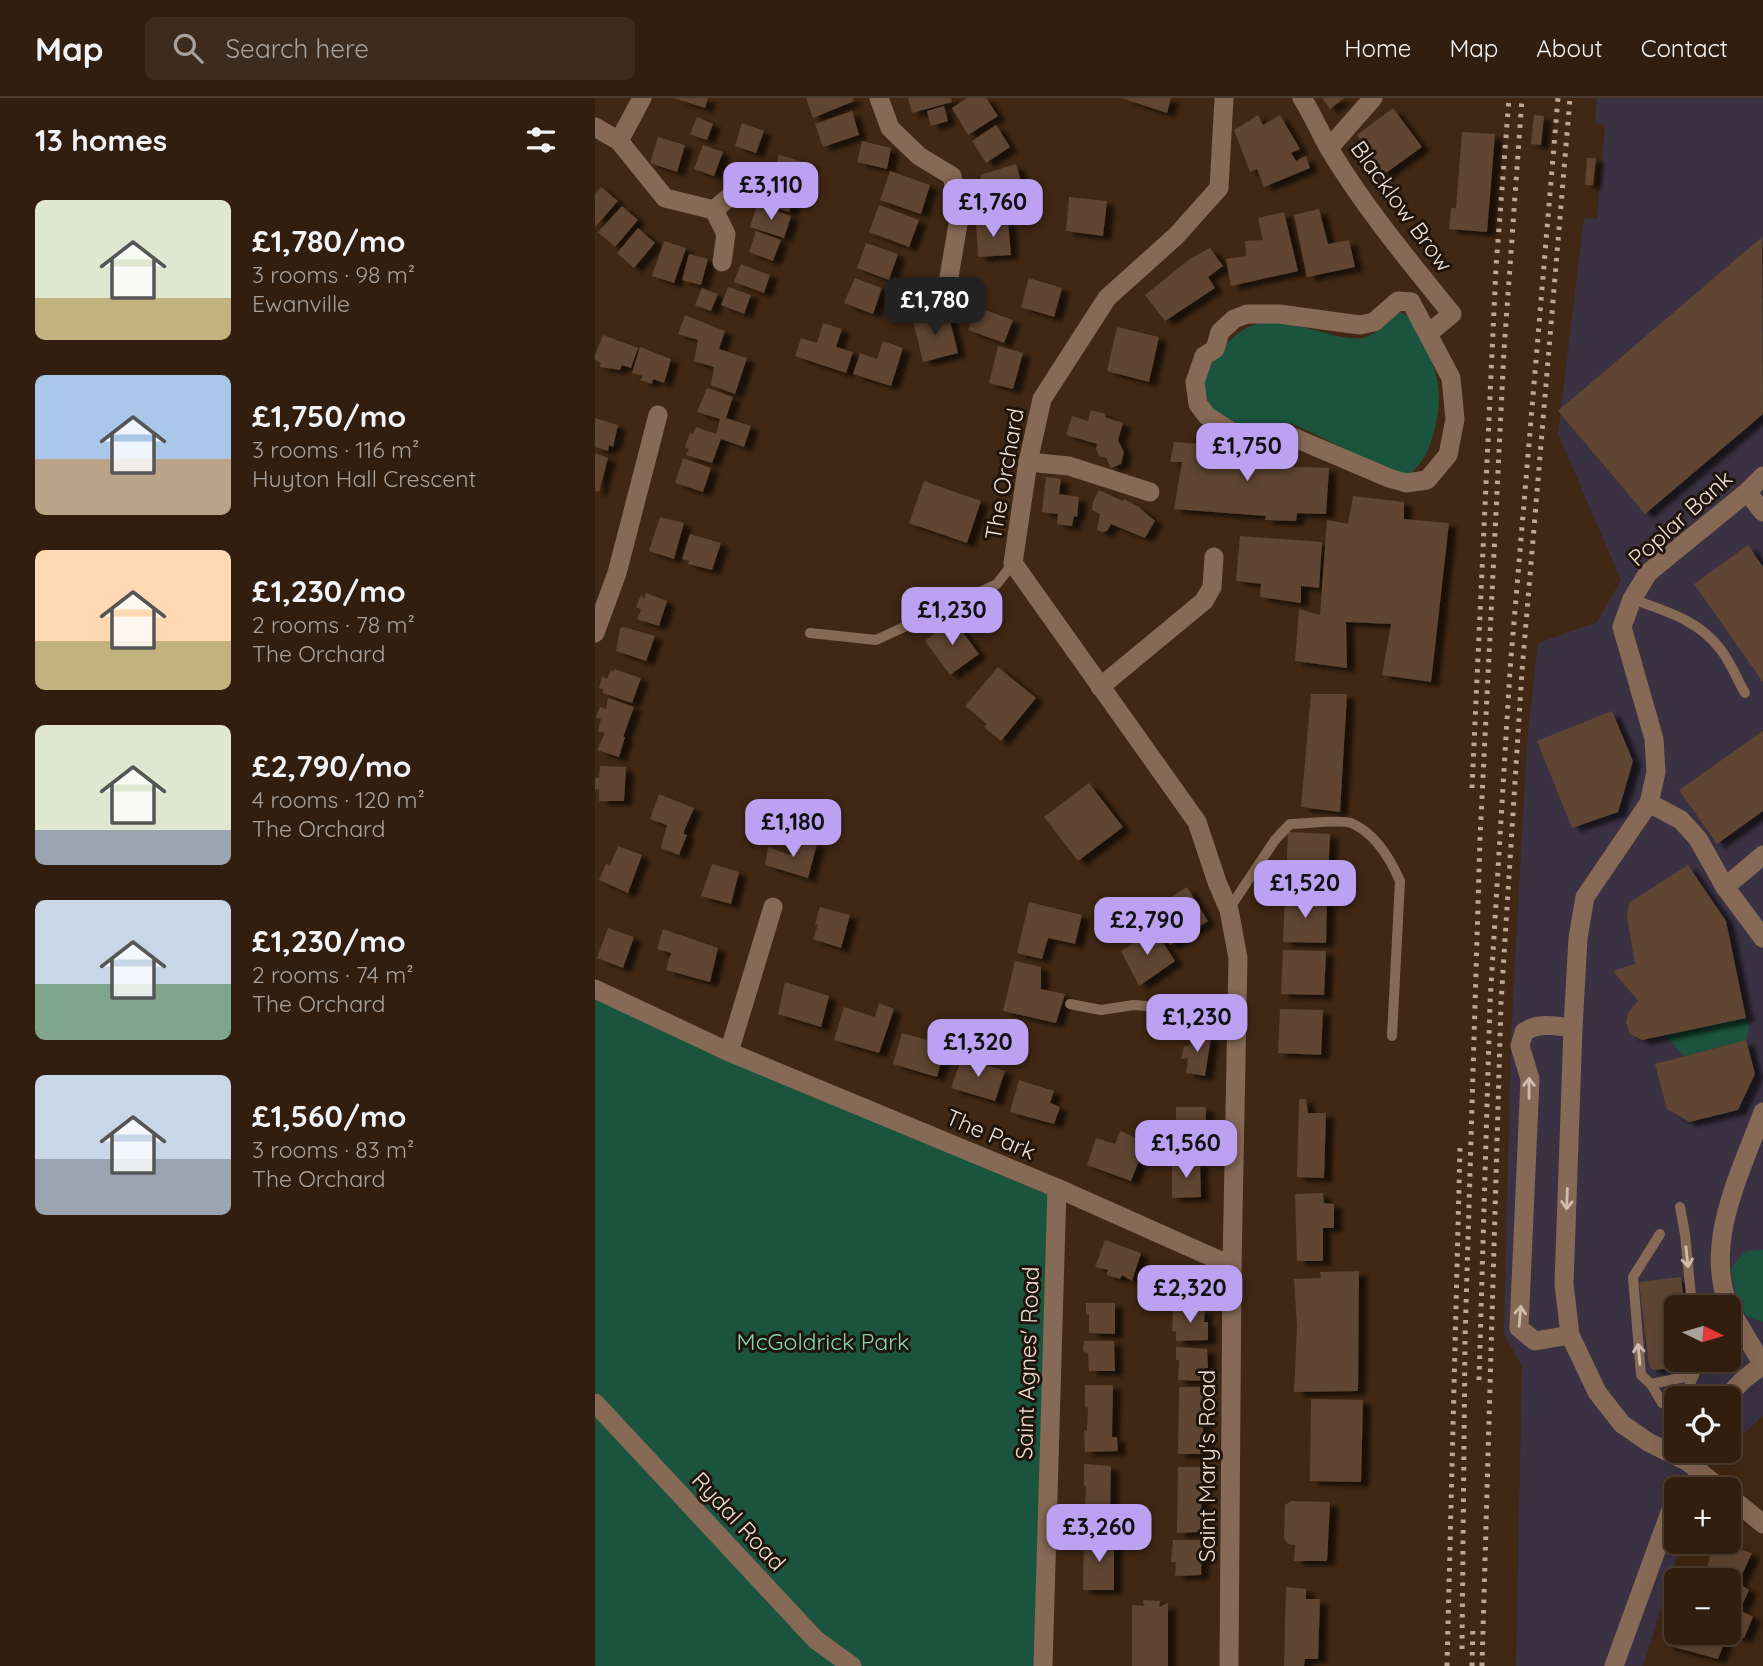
<!DOCTYPE html>
<html lang="en">
<head>
<meta charset="utf-8">
<style>
	body { margin:0; font-family:Quicksand,sans-serif; background:#3d2b1d; color:#f1f3f6; height:100vh; display:flex; flex-direction:column; font-size:26px; white-space:nowrap }
	* { box-sizing:border-box; margin:0 }
	p { font-size:23px; color:#a8a29e }
	.icon { flex:none; width:38px; height:38px; fill:none; stroke:currentColor; stroke-width:2; stroke-linecap:round; stroke-linejoin:round }
	.map { position:relative; flex:1; overflow:hidden }
	.side { display:flex; flex-direction:column; background:#311e0f; width:595px }
	.side>* { flex:none }
	.needle { width:46px; rotate:95deg }
	.controls { position:absolute; left:1069px; top:1197px; display:grid; gap:14px }
	.controls a { display:grid; place-items:center; width:77px; height:77px; border-radius:10px; background:#311e0f; box-shadow:0 7px 28px #0002,0 0 0 2px #4c3c2f; font-size:35px }
	.price { position:absolute; translate:-50% -60px; padding:0 16px; border-radius:14px; background:#bca0f2; color:#111; font-size:23px; line-height:46px; filter:drop-shadow(0 2px 4px #0008) }
	.price::after { content:''; position:absolute; left:50%; top:42px; width:21px; height:16px; margin-left:-10px; background:inherit; clip-path:polygon(0 0,100% 0,50% 100%) }
	.price.current { background:#222; color:#fff }
	ul { padding:0; list-style:none }
	li { display:flex; align-items:center; gap:21px; height:175px; padding:0 35px }
	li span { display:grid; place-items:center; flex:none; width:196px; height:140px; border-radius:10px; color:#555 }
	li>.icon { margin-inline-start:auto }
	span .icon { width:84px; height:84px; fill:#fffc; stroke-width:1 }
	li b { font-size:30px }
	h2 { display:flex; justify-content:space-between; align-items:center; height:84px; padding:0 35px; font-size:30px }
	header { display:flex; align-items:center; gap:42px; box-sizing:border-box; height:98px; padding:0 35px; background:#311e0f; border-bottom:2px solid #4c3c2f }
	header strong { font-size:33px }
	nav { display:flex; gap:38px; margin-inline-start:auto; font-size:24px }
	.search { width:490px; height:63px; background:#3d2b1d; display:flex; align-items:center; gap:18px; box-sizing:border-box; padding:0 24px; border-radius:10px; color:#a8a29e; font-size:26px }
	main { display:flex; flex:1; min-height:0 }
	.map>svg:first-child { display:block }
</style>
</head>
<body>
<header>
<strong>Map</strong>
<div class="search"><svg class="icon" aria-label="search" viewBox="0 0 24 24"><circle cx="10" cy="10" r="6"/><path d="M15 15l6 6"/></svg>Search here</div>
<nav><a>Home</a><a>Map</a><a>About</a><a>Contact</a></nav>
</header>
<main>
<section class="side">
<h2>13 homes<svg class="icon" aria-label="filters" viewBox="0 0 24 24"><path d="M4 7h16M4 17h16"/><circle cx="9" cy="7" r="2"/><circle cx="15" cy="17" r="2"/></svg></h2>
<ul>
<li><span style="background:linear-gradient(#dfe7d0 70%,#c2b280 0)"><svg class="icon" aria-label="home" viewBox="0 0 24 24"><path d="M3 11l9-7 9 7M6 9v11h12V9"/></svg></span><div><b>£1,780/mo</b><p>3 rooms · 98 m²</p><p>Ewanville</p></div></li>
<li><span style="background:linear-gradient(#a9c7e8 60%,#b9a48a 0)"><svg class="icon" aria-label="home" viewBox="0 0 24 24"><path d="M3 11l9-7 9 7M6 9v11h12V9"/></svg></span><div><b>£1,750/mo</b><p>3 rooms · 116 m²</p><p>Huyton Hall Crescent</p></div></li>
<li><span style="background:linear-gradient(#ffd9b3 65%,#c2b280 0)"><svg class="icon" aria-label="home" viewBox="0 0 24 24"><path d="M3 11l9-7 9 7M6 9v11h12V9"/></svg></span><div><b>£1,230/mo</b><p>2 rooms · 78 m²</p><p>The Orchard</p></div></li>
<li><span style="background:linear-gradient(#dfe7d0 75%,#9aa5b1 0)"><svg class="icon" aria-label="home" viewBox="0 0 24 24"><path d="M3 11l9-7 9 7M6 9v11h12V9"/></svg></span><div><b>£2,790/mo</b><p>4 rooms · 120 m²</p><p>The Orchard</p></div></li>
<li><span style="background:linear-gradient(#c9d6e8 60%,#7fa58c 0)"><svg class="icon" aria-label="home" viewBox="0 0 24 24"><path d="M3 11l9-7 9 7M6 9v11h12V9"/></svg></span><div><b>£1,230/mo</b><p>2 rooms · 74 m²</p><p>The Orchard</p></div></li>
<li><span style="background:linear-gradient(#c9d6e8 60%,#9aa5b1 0)"><svg class="icon" aria-label="home" viewBox="0 0 24 24"><path d="M3 11l9-7 9 7M6 9v11h12V9"/></svg></span><div><b>£1,560/mo</b><p>3 rooms · 83 m²</p><p>The Orchard</p></div></li>
</ul>
</section>
<div class="map">
<svg width="1168" height="1568" viewBox="0 0 1168 1568">
	<defs>
		<filter id="shadow"><feDropShadow dx="8" dy="4.5" stdDeviation="2" flood-color="#0009"/></filter>
	</defs>
	<rect width="100%" height="100%" fill="#412814"/>
	<path fill="#3a3243" fill-rule="evenodd" d="M 1002,0 L 1168,0 L 1168,1318 L 1134,1349 L 1134,1300 L 1082,1300 L 1082,1353 L 1130,1353 L 1110,1372 L 1104,1391 L 1082,1391 L 1082,1444 L 1087,1444 L 1048,1568 L 921,1568 L 927,1269 L 909,1236 L 916,938 L 932,645 L 943,545 L 1002,524 L 1026,482 L 963,336 L 989,120 L 1002,121 L 1010,27 L 1000,25 ZM 1082,1209 L 1134,1209 L 1134,1262 L 1082,1262 Z"/>
	<g fill="#1b543e">
		<path d="M 805,214 C 818,219 823,231 828,243 C 836,260 843,276 844,295 C 845,318 835,368 811,377 C 772,364 737,343 700,327 C 688,322 680,327 668,328 C 647,329 618,321 611,298 C 607,287 610,273 618,263 C 630,246 644,229 666,225 C 697,218 746,247 771,239 C 785,234 793,221 805,214 Z"/>
		<polygon points="0,891 462,1090 442,1568 0,1568"/>
		<polygon points="1151,920 1154,928 1151,942 1089,958 1068,935"/>
		<polygon points="1168,1152 1168,1224 1153,1219 1143,1211 1136,1170 1151,1153"/>
	</g>
	<g fill="#5f4530" filter="url(#shadow)">
		<polygon points="79,0 113,0 110,10"/>
		<polygon points="211,0 258,0 259,3 218,20"/>
		<polygon points="313,0 356,0 357,4 317,15"/>
		<polygon points="372,0 391,0 403,18 373,37 357,10"/>
		<polygon points="526,0 576,0 572,15"/>
		<polygon points="727,0 749,0 735,11"/>
		<polygon points="349,8 353,23 336,28 332,13"/>
		<polygon points="798,10 827,49 788,77 762,37"/>
		<polygon points="257,13 264,37 228,49 220,26"/>
		<polygon points="663,17 668,27 685,17 705,51 696,55 701,63 711,58 715,70 669,89 662,71 655,74 639,32"/>
		<polygon points="939,17 949,18 946,47 936,46"/>
		<polygon points="102,19 118,26 112,42 95,36"/>
		<polygon points="147,25 169,33 161,55 140,48"/>
		<polygon points="401,27 415,49 391,65 377,43"/>
		<polygon points="867,34 900,36 892,134 854,131 856,110 861,110"/>
		<polygon points="63,39 90,47 82,74 55,65"/>
		<polygon points="267,43 296,50 292,71 262,64"/>
		<polygon points="108,47 128,54 119,78 99,71"/>
		<polygon points="184,57 216,66 210,87 178,78"/>
		<polygon points="992,60 1001,60 998,87 990,87"/>
		<polygon points="421,66 429,93 392,103 385,77"/>
		<polygon points="295,73 335,87 326,116 285,102"/>
		<polygon points="174,86 200,94 194,114 168,105"/>
		<polygon points="6,89 23,103 0,129 0,96"/>
		<polygon points="474,99 512,103 508,138 471,133"/>
		<polygon points="162,107 196,118 189,140 155,129"/>
		<polygon points="284,107 324,122 314,149 274,134"/>
		<polygon points="27,108 43,122 20,149 3,134"/>
		<polygon points="724,111 733,146 754,142 760,169 712,179 699,117"/>
		<polygon points="689,114 703,173 636,188 631,161 651,158 650,143 668,142 663,120"/>
		<polygon points="413,123 416,157 383,159 381,125"/>
		<polygon points="43,130 60,145 39,170 22,155"/>
		<polygon points="161,133 186,142 178,163 154,154"/>
		<polygon points="1167,139 1168,316 1050,416 963,313"/>
		<polygon points="69,143 91,150 79,185 57,178"/>
		<polygon points="271,145 303,156 294,182 262,170"/>
		<polygon points="615,150 628,168 613,179 620,190 570,223 550,197 596,160"/>
		<polygon points="94,156 113,161 106,187 87,182"/>
		<polygon points="146,166 175,177 169,195 139,184"/>
		<polygon points="260,180 287,190 278,216 249,205"/>
		<polygon points="434,180 467,190 459,219 426,209"/>
		<polygon points="133,189 156,197 149,216 126,207"/>
		<polygon points="107,190 123,196 116,213 100,207"/>
		<polygon points="382,209 418,222 409,245 373,232"/>
		<polygon points="353,215 363,255 328,264 318,223"/>
		<polygon points="90,217 130,233 124,251 152,260 140,296 116,287 119,269 99,263 103,242 83,236"/>
		<polygon points="228,225 247,231 241,249 258,254 251,275 200,258 206,240 222,245"/>
		<polygon points="522,229 564,239 554,284 512,273"/>
		<polygon points="8,237 43,250 36,270 27,267 25,272 5,269 6,265 0,262 0,257"/>
		<polygon points="288,243 308,250 296,288 258,276 265,255 282,261"/>
		<polygon points="403,248 428,255 418,291 394,285"/>
		<polygon points="45,249 76,261 69,285 58,281 57,286 45,282 48,278 37,275"/>
		<polygon points="112,290 138,299 131,320 156,328 149,349 126,341 117,365 91,357 94,351 90,349 95,335 98,336 101,329 121,336 125,321 102,314"/>
		<polygon points="496,312 511,316 510,319 528,325 523,342 529,354 526,366 516,370 511,360 504,358 501,351 502,346 471,337 477,318 493,323"/>
		<polygon points="0,320 23,327 18,349 14,347 13,353 0,349"/>
		<polygon points="579,344 680,351 679,368 734,370 731,416 702,415 701,423 670,422 671,418 579,411 587,364 575,364"/>
		<polygon points="0,355 13,360 4,394 0,393"/>
		<polygon points="88,360 116,370 108,394 80,385"/>
		<polygon points="451,379 466,381 464,396 484,399 482,419 479,418 477,428 462,426 463,416 447,414"/>
		<polygon points="329,383 386,403 372,445 314,425"/>
		<polygon points="504,392 528,403 529,401 544,409 560,423 550,440 516,426 512,433 507,434 502,432 505,416 497,412 498,404"/>
		<polygon points="758,398 809,404 809,421 854,425 836,584 787,577 796,526 751,524 752,570 700,563 704,511 725,517 732,422 753,426"/>
		<polygon points="65,419 89,425 79,461 54,453"/>
		<polygon points="95,436 126,445 117,472 93,466 94,463 87,461"/>
		<polygon points="645,438 727,444 724,490 706,488 706,505 665,499 666,486 641,483"/>
		<polygon points="1153,447 1168,469 1168,584 1099,486"/>
		<polygon points="51,495 72,503 64,528 42,521 46,512 41,509 46,497 49,501"/>
		<polygon points="358,521 384,556 355,577 330,543"/>
		<polygon points="29,529 60,538 51,563 21,553 25,530"/>
		<polygon points="403,569 441,600 406,643 389,629 392,626 370,608"/>
		<polygon points="19,571 46,580 37,605 8,595 8,591 4,590 7,578 12,581 16,572 19,574"/>
		<polygon points="716,596 752,596 745,714 706,709"/>
		<polygon points="13,600 39,609 28,639 30,639 24,659 2,652 10,635 3,633 6,621 1,619 5,609 11,611"/>
		<polygon points="1017,613 1038,663 1023,714 977,730 942,643"/>
		<polygon points="1168,633 1168,713 1122,746 1084,692"/>
		<polygon points="5,668 31,669 29,703 4,703 4,691 0,692 0,680 4,680"/>
		<polygon points="494,685 528,729 483,763 449,719"/>
		<polygon points="64,696 99,710 89,733 89,736 92,737 84,757 66,750 72,727 55,721"/>
		<polygon points="693,734 735,736 733,780 691,779"/>
		<polygon points="200,742 222,746 213,780 170,767 173,749 195,757"/>
		<polygon points="23,748 47,757 33,795 4,782 11,766 15,767"/>
		<polygon points="117,766 144,774 136,806 106,798"/>
		<polygon points="1093,767 1131,823 1151,920 1047,942 1035,936 1031,925 1033,915 1043,903 1018,873 1040,866 1032,819 1033,810 1035,804"/>
		<polygon points="592,789 613,823 575,847 554,813"/>
		<polygon points="690,799 732,801 731,845 688,844"/>
		<polygon points="434,804 487,817 480,846 453,840 447,861 422,855"/>
		<polygon points="225,809 255,817 246,850 218,841 223,827 220,826"/>
		<polygon points="13,830 39,839 28,870 2,860"/>
		<polygon points="68,831 123,850 115,884 71,872 76,855 62,851"/>
		<polygon points="560,832 580,863 544,888 526,853"/>
		<polygon points="688,852 731,853 729,897 686,896"/>
		<polygon points="420,863 446,869 446,891 470,896 461,925 408,913"/>
		<polygon points="190,884 234,898 226,929 183,916"/>
		<polygon points="284,905 299,911 284,955 239,942 249,909 280,919"/>
		<polygon points="685,911 728,912 726,957 683,955"/>
		<polygon points="307,935 351,947 342,979 298,966"/>
		<polygon points="597,935 616,939 610,978 591,975 593,960 586,961 589,948 594,948"/>
		<polygon points="1151,942 1160,976 1143,1012 1094,1024 1072,1011 1060,966"/>
		<polygon points="367,959 410,973 400,1003 356,990"/>
		<polygon points="424,982 459,993 455,1005 465,1009 459,1026 415,1014"/>
		<polygon points="704,1001 711,1001 713,1015 731,1015 729,1080 702,1079"/>
		<polygon points="581,1009 611,1009 610,1050 581,1049"/>
		<polygon points="525,1033 544,1041 540,1054 547,1055 536,1083 492,1067 501,1040 520,1046"/>
		<polygon points="605,1064 606,1099 577,1100 577,1065"/>
		<polygon points="728,1095 729,1105 739,1106 739,1130 728,1130 728,1163 702,1163 700,1096"/>
		<polygon points="510,1142 546,1155 537,1183 527,1177 525,1181 511,1177 513,1172 500,1169"/>
		<polygon points="764,1173 763,1293 699,1294 702,1229 699,1181 726,1180 725,1174"/>
		<polygon points="1086,1179 1090,1209 1082,1209 1082,1262 1094,1262 1088,1269 1058,1272 1054,1268 1044,1184"/>
		<polygon points="491,1205 520,1205 520,1236 494,1235 494,1216 491,1217"/>
		<polygon points="578,1211 610,1211 609,1224 613,1224 613,1242 581,1243 581,1234 577,1233"/>
		<polygon points="489,1243 519,1243 520,1273 494,1273 493,1255 488,1253"/>
		<polygon points="581,1249 612,1251 613,1270 608,1271 608,1283 583,1282 584,1262 581,1262"/>
		<polygon points="490,1287 518,1287 517,1339 522,1339 523,1353 490,1354 489,1333 492,1332 493,1310 490,1309"/>
		<polygon points="584,1289 608,1289 608,1356 583,1356"/>
		<polygon points="716,1301 768,1302 766,1384 715,1383"/>
		<polygon points="489,1366 516,1368 515,1411 524,1411 523,1434 489,1434 491,1388 489,1387"/>
		<polygon points="583,1369 607,1369 606,1434 582,1435"/>
		<polygon points="696,1403 735,1404 732,1463 699,1463 700,1447 693,1446 689,1440 690,1407"/>
		<polygon points="489,1438 519,1441 519,1492 488,1492"/>
		<polygon points="578,1442 607,1442 606,1477 580,1478 581,1464 576,1464"/>
		<polygon points="1119,1444 1157,1455 1143,1485 1154,1492 1145,1512 1158,1519 1149,1540 1134,1536 1134,1482 1095,1482 1100,1468 1111,1473"/>
		<polygon points="691,1489 711,1491 711,1501 725,1501 723,1561 710,1561 709,1568 689,1568"/>
		<polygon points="548,1502 565,1503 564,1509 573,1505 573,1568 537,1568 537,1507 549,1508"/>
		<polygon points="1081,1519 1082,1535 1133,1535 1123,1561 1071,1547"/>
	</g>
	<g fill="none" stroke-linecap="round" stroke-linejoin="round">
		<g stroke="#876a55" stroke-width="10">
			<path d="M 1037,501 C 1070,513 1104,522 1126,552 C 1136,565 1142,581 1150,595"/>
			<polyline points="215,535 281,542 402,486 418,465"/>
			<path d="M 634,811 L 680,742 L 695,726 C 708,726 745,721 756,725 C 780,735 795,760 805,783 L 797,938"/>
			<polyline points="475,906 506,912 539,907 564,909 588,924 641,937"/>
			<polyline points="1085,1109 1090,1136 1097,1209"/>
			<polyline points="1065,1136 1038,1179 1046,1277 1056,1286 1090,1279 1103,1269 1102,1262"/>
			<polyline points="1056,1286 1067,1305 1082,1302"/>
			<polyline points="1089,1300 1101,1272"/>
		</g>
		<g stroke="#876a55" stroke-width="19">
			<polyline points="284,0 295,30 324,58 357,78 365,114 352,191"/>
			<polyline points="629,0 624,90 581,138 512,200 447,301 433,364 418,465 602,724 622,784 634,812 643,860 637,1168 634,1568"/>
			<path d="M 707,0 C 718,17 725,35 735,52 C 770,110 814,163 857,216 L 834,235"/>
			<polyline points="0,29 24,43 70,100 119,112"/>
			<polyline points="24,43 47,0"/>
			<polyline points="734,50 778,0"/>
			<polyline points="127,164 131,136 119,112 140,94"/>
			<polygon points="803,203 816,204 856,280 860,321 853,357 832,382 811,385 794,380 700,340 637,334 612,318 603,306 600,284 609,258 620,251 625,234 639,221 652,216 684,216 765,227 779,224"/>
			<polyline points="308,210 352,191 374,202"/>
			<polyline points="433,364 474,368 555,394"/>
			<polyline points="1152,394 1168,414"/>
			<polyline points="0,535 22,475 63,317"/>
			<polyline points="505,589 609,503 617,489 619,459"/>
			<polyline points="1054,705 1086,722 1103,741 1130,789 1168,840"/>
			<polyline points="1130,789 1168,757"/>
			<polyline points="0,891 134,954 462,1090 637,1168"/>
			<polyline points="134,954 178,809"/>
			<path d="M 1134,1209 C 1108,1145 1146,1074 1168,1014"/>
			<polyline points="1134,1210 1168,1267"/>
			<path d="M 975,1237 L 940,1243 L 924,1230 L 935,981 L 925,948 L 929,934 C 944,924 960,928 978,930"/>
			<polyline points="1131,1300 1149,1281 1168,1267"/>
			<polyline points="0,1305 221,1542 257,1568"/>
			<polyline points="1126,1391 1093,1364 1053,1344 1027,1326 1002,1294 975,1237 969,1186 978,930 983,840 990,799 1054,705 1061,674 1059,641 1027,529 1037,501 1053,475 1152,394 1168,378"/>
			<polyline points="1134,1398 1168,1426"/>
			<polyline points="448,1568 462,1090"/>
			<polyline points="1019,1568 1082,1395"/>
		</g>
		<g stroke="#bba899" stroke-width="5" stroke-dasharray="3.5 7" stroke-linecap="butt">
			<polyline points="877,690 901,169 914,0"/>
			<polyline points="884,1282 895,905 915,572 963,0"/>
			<polyline points="867,1551 870,1242 885,740 909,252 927,0"/>
			<polyline points="852,1568 865,1050"/>
			<polyline points="877,1568 878,1527"/>
			<polyline points="887,1568 906,905 927,573 975,0"/>
		</g>
	</g>
	<defs><path id="oneway-shaft" d="M-6 0H5M1.5-3L5.5 0L1.5 3" fill="none" stroke-width="1.6" stroke-linecap="round" stroke-linejoin="round" transform="scale(1.75)"/></defs>
	<g stroke="#d1bdae">
		<use href="#oneway-shaft" transform="translate(934 990) rotate(-90)"/>
		<use href="#oneway-shaft" transform="translate(972 1101) rotate(92)"/>
		<use href="#oneway-shaft" transform="translate(1092 1159) rotate(84)"/>
		<use href="#oneway-shaft" transform="translate(925 1218) rotate(-85)"/>
		<use href="#oneway-shaft" transform="translate(1044 1256) rotate(-95)"/>
	</g>
	<g text-anchor="middle" dominant-baseline="central" stroke-width="6" stroke-linejoin="round" paint-order="stroke">
		<g font-size="23" fill="#f1e0d4" stroke="#1f140b">
			<text transform="translate(807 108) rotate(54)">Blacklow Brow</text>
			<text transform="translate(409 376) rotate(-80)">The Orchard</text>
			<text transform="translate(1085 420) rotate(-42)">Poplar Bank</text>
			<text transform="translate(396 1036) rotate(23)">The Park</text>
			<text transform="translate(432 1265) rotate(-88)">Saint Agnes' Road</text>
			<text transform="translate(611 1368) rotate(-90)">Saint Mary's Road</text>
			<text transform="translate(144 1423) rotate(47)">Rydal Road</text>
		</g>
		<g font-size="23" fill="#82d9b2" stroke="#1f140b">
			<text x="228" y="1243">McGoldrick Park</text>
		</g>
	</g>
</svg>
<div class="controls">
<a><svg class="needle" viewBox="-14 -14 28 28"><path d="M0-13l5 13h-10z" fill="#e53935"/><path d="M0 13l5-13h-10z" fill="#a8a29e"/></svg></a>
<a><svg class="icon" aria-label="locate" viewBox="0 0 24 24"><circle cx="12" cy="12" r="6"/><path d="M12 2v4M12 18v4M2 12h4M18 12h4"/></svg></a>
<a>+</a>
<a>−</a>
</div>
<b class="price" style="left:176px;top:124px">£3,110</b>
<b class="price" style="left:398px;top:141px">£1,760</b>
<b class="price current" style="left:340px;top:239px">£1,780</b>
<b class="price" style="left:652px;top:385px">£1,750</b>
<b class="price" style="left:357px;top:549px">£1,230</b>
<b class="price" style="left:198px;top:761px">£1,180</b>
<b class="price" style="left:710px;top:822px">£1,520</b>
<b class="price" style="left:552px;top:859px">£2,790</b>
<b class="price" style="left:602px;top:956px">£1,230</b>
<b class="price" style="left:383px;top:981px">£1,320</b>
<b class="price" style="left:591px;top:1082px">£1,560</b>
<b class="price" style="left:595px;top:1227px">£2,320</b>
<b class="price" style="left:504px;top:1466px">£3,260</b>
</div>
</main>
</body>
</html>
